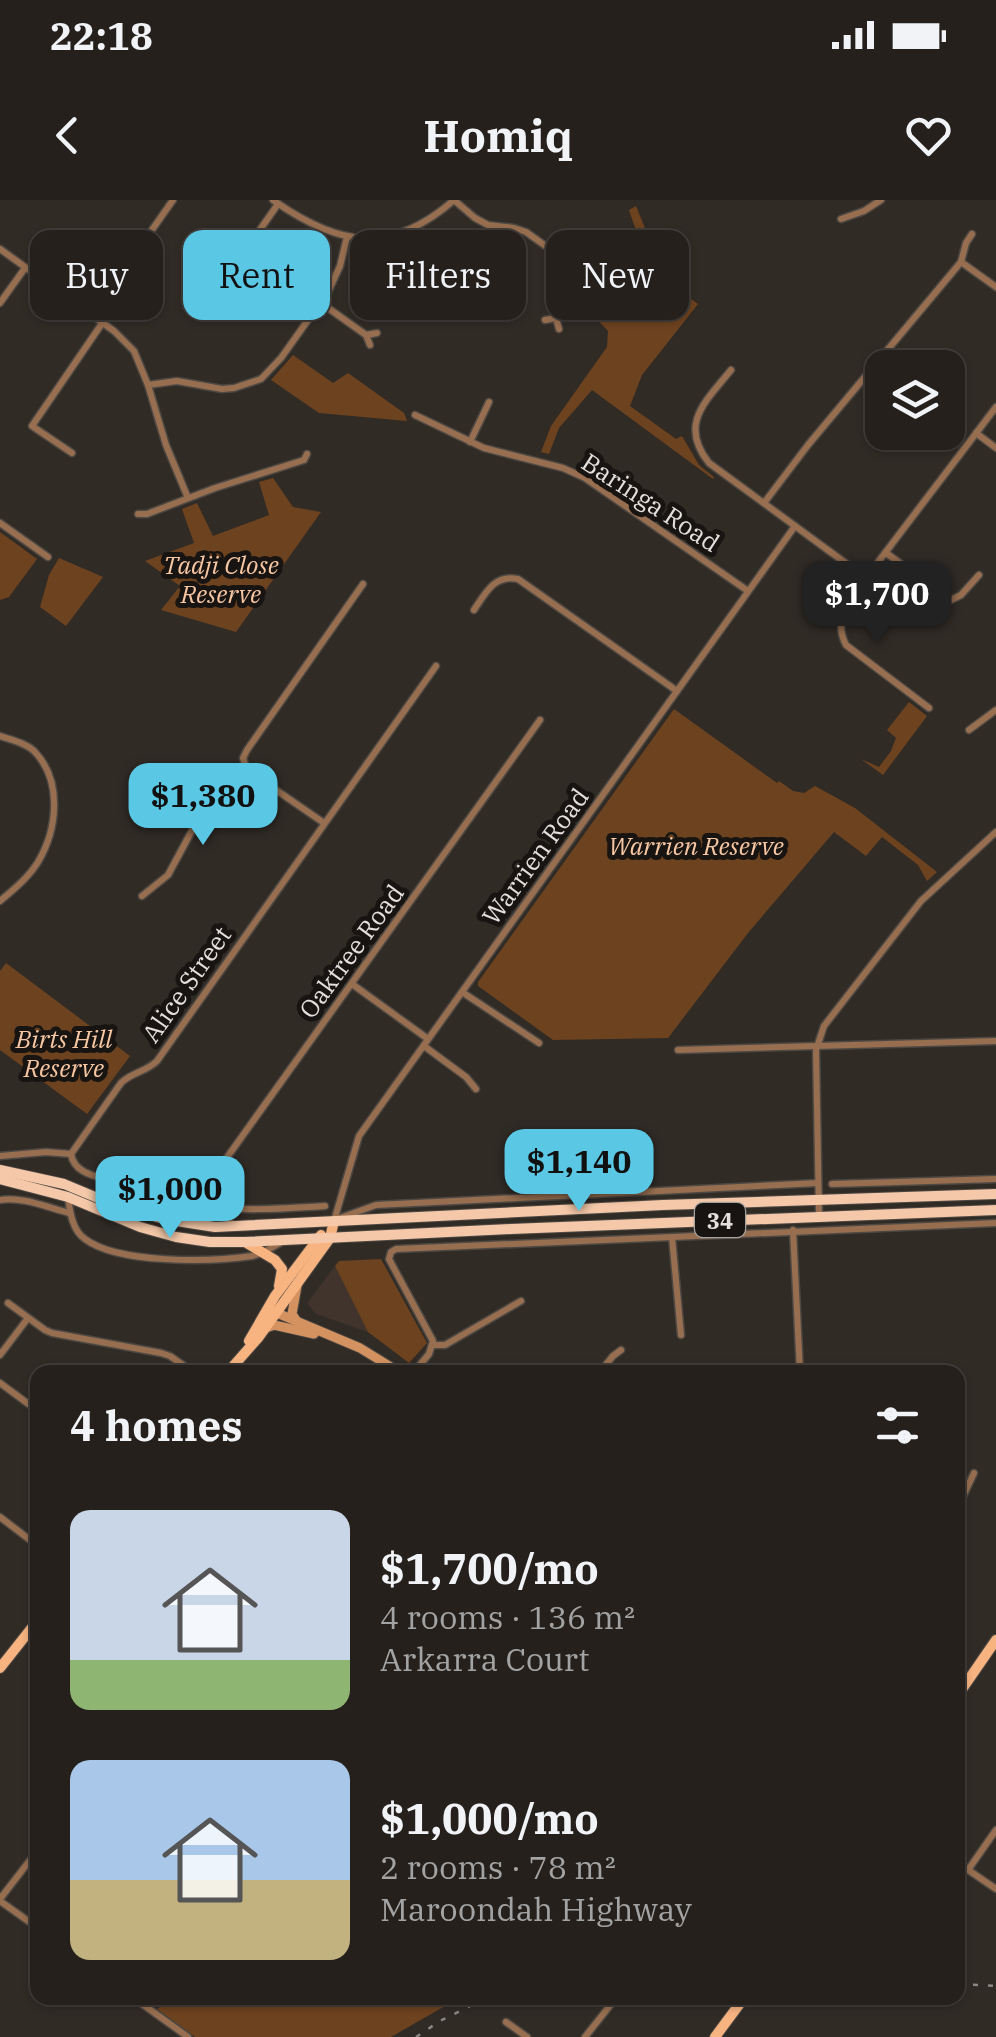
<!DOCTYPE html>
<html lang="en">
<head>
<meta charset="utf-8">
<style>
	body { margin:0; font-family:"IBM Plex Serif",serif; background:#2d2825; color:#f1f3f6; height:100vh; display:flex; flex-direction:column; font-size:38px; white-space:nowrap }
	* { box-sizing:border-box; margin:0 }
	p { font-size:32px; color:#a3a3a3 }
	.icon { flex:none; width:55px; height:55px; fill:none; stroke:currentColor; stroke-width:2; stroke-linecap:round; stroke-linejoin:round }
	.map { position:relative; flex:1; overflow:hidden }
	.side { position:absolute; left:30px; top:1165px; width:935px; height:640px; display:flex; flex-direction:column; background:#25201c; border-radius:20px; box-shadow:0 2px 8px #0004,0 0 0 2px #423e3b }
	.side>* { flex:none }
	.top-card { position:absolute; left:30px; top:30px; width:938px; height:90px; display:flex; gap:20px }
	.fabs { position:absolute; left:865px; top:150px; display:grid; gap:20px }
	.fabs a { display:grid; place-items:center; width:100px; height:100px; border-radius:20px; background:#25201c; box-shadow:0 2px 8px #0004,0 0 0 2px #423e3b; font-size:50px }
	.price { position:absolute; translate:-50% -85px; padding:0 22px; border-radius:20px; background:#5ac8e5; color:#111; font-size:32px; line-height:65px; filter:drop-shadow(0 2px 5px #0008) }
	.price::after { content:''; position:absolute; left:50%; top:60px; width:30px; height:22px; margin-left:-15px; background:inherit; clip-path:polygon(0 0,100% 0,50% 100%) }
	.price.current { background:#222; color:#fff }
	ul { padding:0; list-style:none }
	li { display:flex; align-items:center; gap:30px; height:250px; padding:0 40px }
	li span { display:grid; place-items:center; flex:none; width:280px; height:200px; border-radius:20px; color:#555 }
	li>.icon { margin-inline-start:auto }
	span .icon { width:120px; height:120px; fill:#fffc; stroke-width:1 }
	li b { font-size:42px }
	h2 { display:flex; justify-content:space-between; align-items:center; height:120px; padding:0 40px; font-size:42px }
	.chip { padding:0 35px; border-radius:20px; background:#25201c; box-shadow:0 2px 8px #0004,0 0 0 2px #423e3b; font-size:35px; line-height:90px }
	.chip.current { background:#5ac8e5; color:#111 }
	.status { display:flex; justify-content:space-between; align-items:center; height:70px; padding:0 50px; background:#25201c; direction:ltr }
	.status svg { height:28px; fill:currentColor }
	header { display:flex; justify-content:space-between; align-items:center; height:130px; padding:0 40px; background:#25201c; font-size:45px; font-weight:700 }
	.map>svg:first-child { display:block }
</style>
</head>
<body>
<div class="status"><b>22:18</b><svg viewBox="0 0 49 12"><path d="M0 12V9h3v3zM5 12V6h3v6zM10 12V3h3v9zM15 12V0h3v12zM26 1h20v11H26zM47 4h2v5h-2z"/></svg></div>
<header><svg class="icon" aria-label="back" viewBox="0 0 24 24"><path d="M15 5l-7 7 7 7"/></svg>Homiq<svg class="icon" aria-label="heart" viewBox="0 0 24 24"><path d="M12 20l-8-8c-3-5 5-10 8-4 3-6 11-1 8 4z"/></svg></header>
<div class="map">
<svg width="996" height="1837" viewBox="0 0 996 1837">
	<rect width="100%" height="100%" fill="#312b26"/>
	<polygon fill="#40342d" points="335,1066 368,1132 316,1114 307,1103"/>
	<g fill="#6d421f">
		<polygon points="636,6 660,65 655,73 698,104 642,175 630,206 676,239 682,236 699,265 714,277 713,279 592,190 559,228 549,254 541,252 551,226 607,147 608,131 578,99 582,94 606,120 644,66 641,45 629,10"/>
		<polygon points="293,155 333,183 348,173 404,213 407,221 319,213 271,180"/>
		<polygon points="273,278 293,307 321,312 236,432 161,410 180,386 145,361 194,343 182,309 197,303 213,336 269,315 259,282"/>
		<polygon points="0,332 37,359 9,397 0,400"/>
		<polygon points="59,358 103,377 66,426 40,407 49,375"/>
		<polygon points="909,502 927,516 883,575 861,559 879,567 891,551 896,538 887,530"/>
		<polygon points="674,509 777,583 779,581 793,591 804,593 815,586 855,608 937,672 927,681 918,665 882,637 866,656 834,632 748,733 668,838 553,840 478,786 478,782"/>
		<polygon points="6,763 130,856 87,914 0,850 0,771"/>
		<polygon points="381,1059 427,1143 409,1163 368,1132 335,1066 339,1061"/>
		<polygon points="172,1798 459,1798 391,1837 195,1837 157,1809"/>
	</g>
	<g fill="none" stroke-linecap="round" stroke-linejoin="round">
		<g stroke="#4e4843" stroke-width="9">
			<g id="minor">
				<path d="M 273,0 C 338,46 390,56 454,0"/>
				<polyline points="454,0 475,18 488,25 514,28 526,32 578,69 583,75 582,82 556,118"/>
				<polyline points="841,19 864,11 881,0"/>
				<path d="M 399,33 C 412,67 426,73 454,93"/>
				<polyline points="147,37 173,0"/>
				<polyline points="135,38 147,37 149,50"/>
				<polyline points="0,49 114,131 134,151 148,185 166,245 188,298"/>
				<polyline points="961,62 996,87"/>
				<polyline points="220,87 278,4"/>
				<polyline points="206,88 220,87 220,102"/>
				<polyline points="0,103 25,68"/>
				<polyline points="321,103 366,135"/>
				<polyline points="461,107 454,93 469,90"/>
				<polyline points="545,120 556,118 559,129"/>
				<polyline points="370,145 366,135 377,133"/>
				<path d="M 731,170 C 706,201 678,224 709,263 L 866,378"/>
				<polyline points="148,185 177,181 222,189 234,188 261,179 281,158 328,92 340,66 347,37"/>
				<polyline points="415,215 484,248 563,268 585,278 748,391"/>
				<polyline points="976,233 996,248"/>
				<polyline points="470,242 489,202"/>
				<polyline points="72,253 32,226 103,122"/>
				<polyline points="764,303 808,245 961,62 966,43 972,34"/>
				<polyline points="138,314 147,314 215,288 304,260 307,254"/>
				<polyline points="0,323 48,357"/>
				<polyline points="886,353 951,400 961,395 979,375"/>
				<path d="M 474,410 C 486,392 495,374 518,379 L 677,491"/>
				<path d="M 929,508 L 846,445 C 830,413 858,406 866,378 L 996,207"/>
				<polyline points="969,530 996,510"/>
				<path d="M 0,536 C 11,540 27,543 35,552 C 63,582 57,630 38,662 C 29,677 13,690 0,701"/>
				<polyline points="324,623 247,570 243,558 247,550 363,384"/>
				<polyline points="142,696 168,675 195,625 212,603 223,581 247,570"/>
				<polyline points="352,784 428,839"/>
				<polyline points="462,792 539,843"/>
				<polyline points="424,846 466,877 476,889"/>
				<polyline points="678,850 996,841"/>
				<path d="M 71,954 L 121,883 C 132,872 146,872 157,861 L 436,466"/>
				<path d="M 71,954 C 74,974 97,976 114,982 C 139,991 164,1000 190,1004 C 234,1012 280,1009 325,1006"/>
				<polyline points="0,956 46,952 71,954"/>
				<polyline points="832,984 996,979"/>
				<path d="M 68,997 C 70,1012 72,1030 85,1039 C 118,1064 211,1062 252,1056 C 262,1054 271,1048 280,1043"/>
				<path d="M 0,1000 C 22,996 49,1008 70,1013"/>
				<polyline points="193,1005 540,520"/>
				<polyline points="211,1007 233,1024"/>
				<polyline points="819,1016 816,850 824,826 921,701 996,632"/>
				<polyline points="340,1018 376,1005 818,983"/>
				<polyline points="334,1021 359,936 795,326"/>
				<polyline points="793,1030 800,1172"/>
				<polyline points="672,1037 681,1135"/>
				<polyline points="8,1103 45,1130 52,1133 161,1153 170,1156 193,1172"/>
				<polyline points="433,1145 445,1145 521,1101"/>
				<polyline points="0,1155 28,1118"/>
				<polyline points="414,1172 429,1154 433,1141 389,1059 391,1052 396,1049 996,1023"/>
				<polyline points="600,1172 613,1156 621,1150"/>
				<polyline points="0,1183 38,1211"/>
				<polyline points="958,1307 974,1273"/>
				<polyline points="0,1317 38,1346"/>
				<polyline points="958,1663 996,1689"/>
				<polyline points="968,1670 996,1630"/>
				<polyline points="0,1699 38,1650"/>
				<polyline points="0,1701 38,1728"/>
				<polyline points="134,1798 188,1837"/>
				<polyline points="506,1822 527,1837"/>
				<polyline points="585,1837 616,1798"/>
			</g>
		</g>
		<g stroke="#4e4843" stroke-width="11">
			<g id="secondary">
				<polyline points="297,1086 292,1114 298,1123"/>
				<polyline points="270,1110 360,1148 399,1172"/>
				<polyline points="266,1128 274,1125 314,1134"/>
			</g>
		</g>
		<g stroke="#4e4843" stroke-width="12">
			<g id="primary">
				<polyline points="245,1042 275,1060 282,1069 279,1086"/>
				<polyline points="249,1141 275,1096 321,1035"/>
				<polyline points="228,1172 258,1138 330,1038 334,1021"/>
				<polyline points="0,1468 38,1420"/>
				<polyline points="958,1495 996,1440"/>
				<polyline points="715,1837 744,1798"/>
			</g>
		</g>
		<g stroke="#4e4843" stroke-width="12">
			<g id="trunk">
				<polyline points="0,970 64,984 117,1006 164,1019 215,1027 663,1005 996,994"/>
				<polyline points="0,979 68,997 140,1027 176,1037 210,1042 245,1042 511,1029 996,1010"/>
			</g>
		</g>
		<use href="#minor" stroke="#976e4f" stroke-width="6"/>
		<use href="#secondary" stroke="#d49260" stroke-width="9"/>
		<use href="#primary" stroke="#f7b380" stroke-width="10"/>
		<use href="#trunk" stroke="#f4c8a8" stroke-width="10"/>
		<g stroke="#8c8783" stroke-width="2.5" stroke-dasharray="5 10" stroke-linecap="butt">
			<polyline points="958,1784 996,1786"/>
			<polyline points="416,1837 440,1821 486,1798"/>
		</g>
	</g>
	<g text-anchor="middle" dominant-baseline="central" stroke-width="10" stroke-linejoin="round" paint-order="stroke">
		<rect fill="#171412" stroke="#a7a3a0" stroke-width="2.5" x="695" y="1003" width="50" height="34" rx="8"/>
		<g font-size="22" font-weight="bold" fill="#e5e0dd">
			<text x="720" y="1020">34</text>
		</g>
		<g font-size="25" fill="#e5e0dd" stroke="#171412">
			<text transform="translate(651 302) rotate(33)">Baringa Road</text>
			<text transform="translate(535 656) rotate(-54)">Warrien Road</text>
			<text transform="translate(351 751) rotate(-54)">Oaktree Road</text>
			<text transform="translate(186 784) rotate(-55)">Alice Street</text>
		</g>
		<g font-size="25" font-style="italic" fill="#f7c6a2" stroke="#171412">
			<text x="221" y="364">Tadji Close<tspan x="221" dy="29">Reserve</tspan></text>
			<text x="696" y="645">Warrien Reserve</text>
			<text x="64" y="838">Birts Hill<tspan x="64" dy="29">Reserve</tspan></text>
		</g>
	</g>
</svg>
<div class="fabs">
<a><svg class="icon" aria-label="layers" viewBox="0 0 24 24"><path d="M12 4l9 5-9 5-9-5zM3 14l9 5 9-5"/></svg></a>
</div>
<b class="price current" style="left:877px;top:446px">$1,700</b>
<b class="price" style="left:203px;top:648px">$1,380</b>
<b class="price" style="left:579px;top:1014px">$1,140</b>
<b class="price" style="left:170px;top:1041px">$1,000</b>
<div class="top-card">
<a class="chip">Buy</a>
<a class="chip current">Rent</a>
<a class="chip">Filters</a>
<a class="chip">New</a>
</div>
<section class="side">
<h2>4 homes<svg class="icon" aria-label="filters" viewBox="0 0 24 24"><path d="M4 7h16M4 17h16"/><circle cx="9" cy="7" r="2"/><circle cx="15" cy="17" r="2"/></svg></h2>
<ul>
<li><span style="background:linear-gradient(#c9d6e8 75%,#8fb573 0)"><svg class="icon" aria-label="home" viewBox="0 0 24 24"><path d="M3 11l9-7 9 7M6 9v11h12V9"/></svg></span><div><b>$1,700/mo</b><p>4 rooms · 136 m²</p><p>Arkarra Court</p></div></li>
<li><span style="background:linear-gradient(#a9c7e8 60%,#c2b280 0)"><svg class="icon" aria-label="home" viewBox="0 0 24 24"><path d="M3 11l9-7 9 7M6 9v11h12V9"/></svg></span><div><b>$1,000/mo</b><p>2 rooms · 78 m²</p><p>Maroondah Highway</p></div></li>
</ul>
</section>
</div>
</body>
</html>
